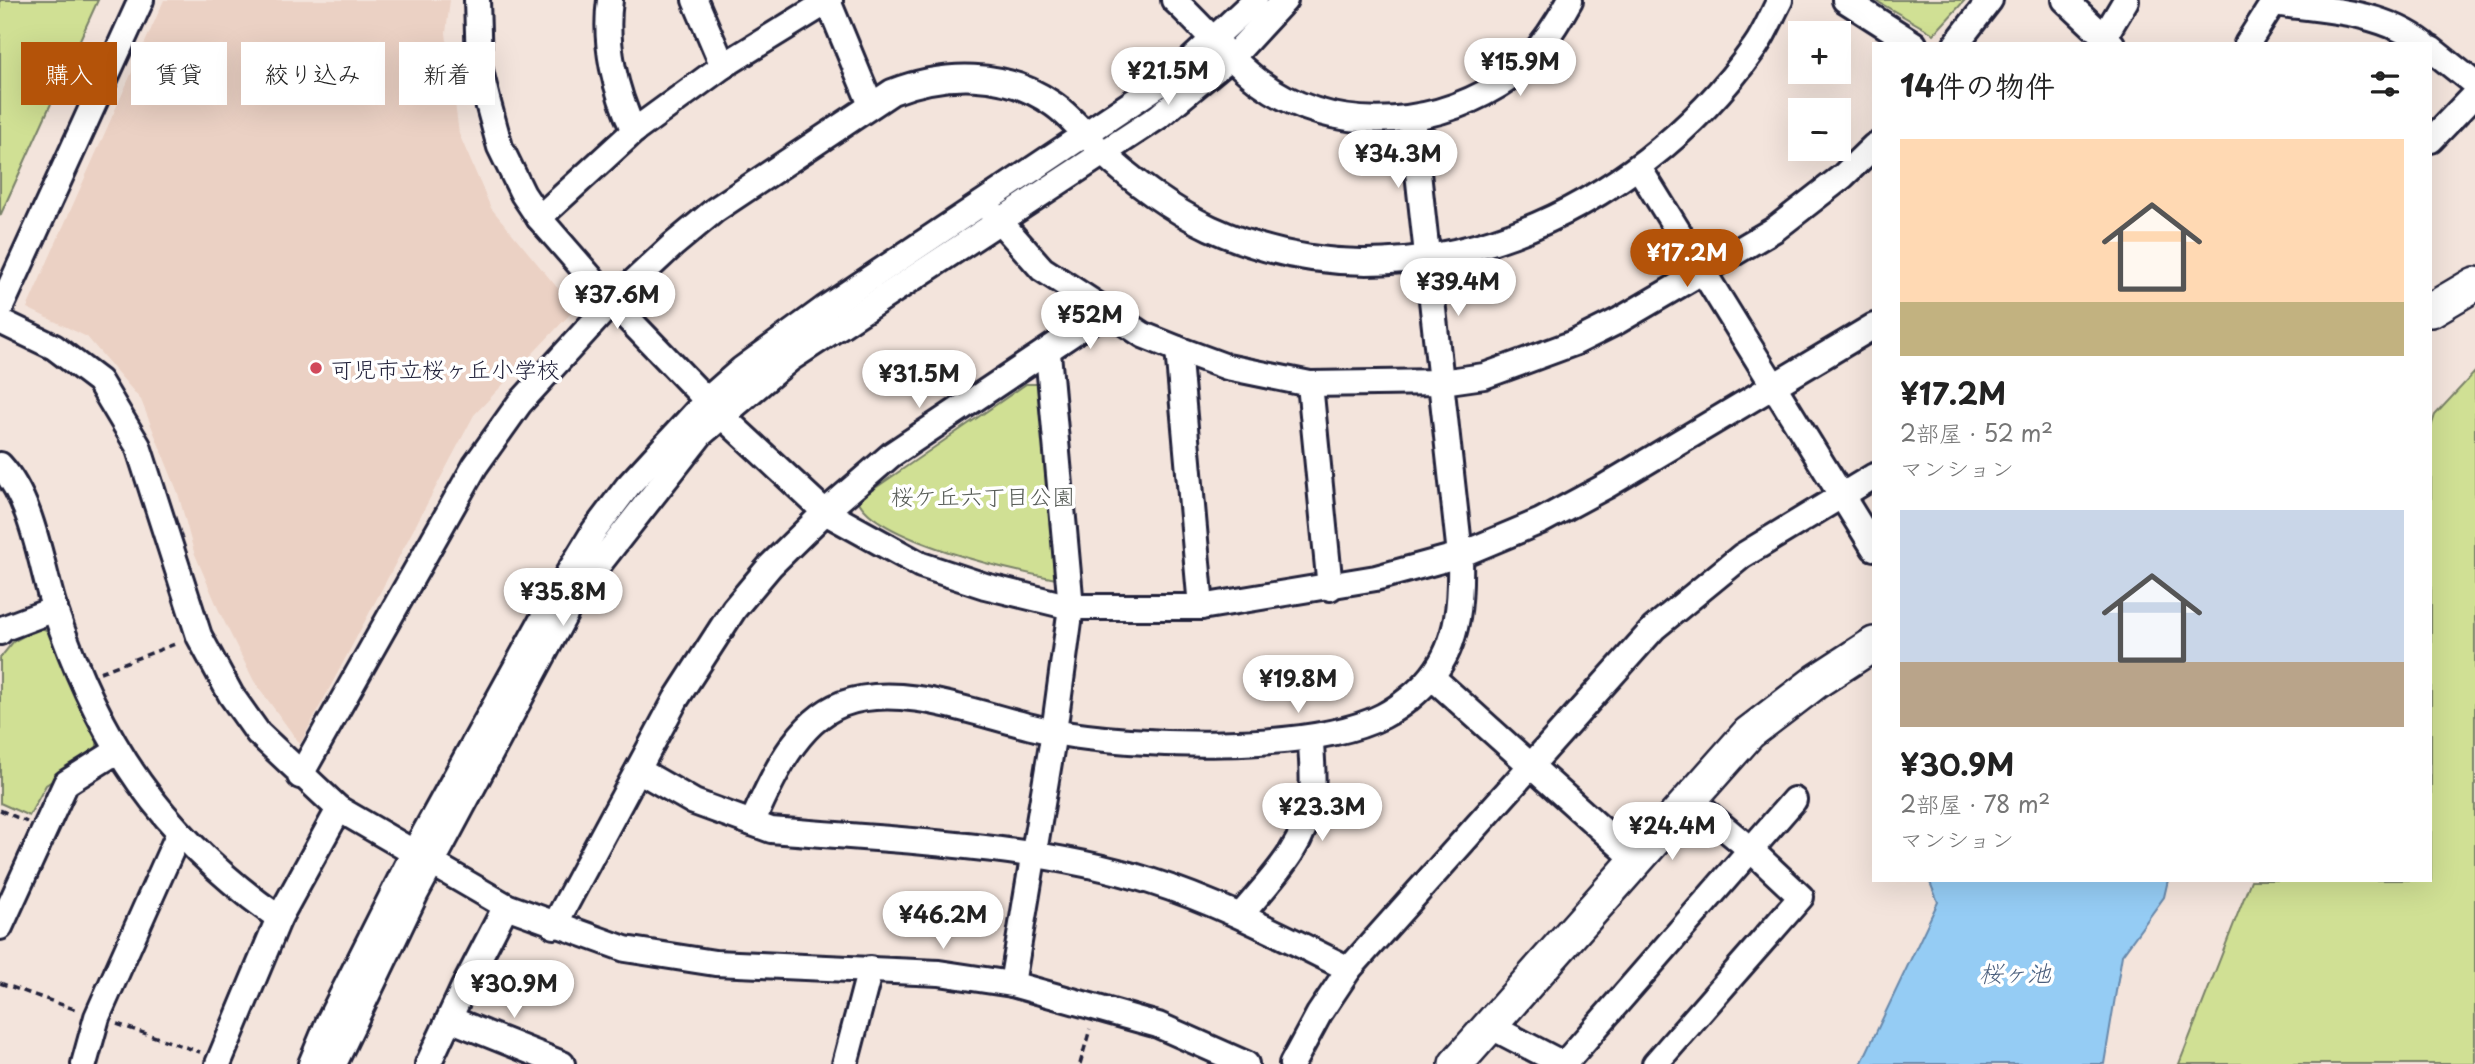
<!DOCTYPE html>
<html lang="ja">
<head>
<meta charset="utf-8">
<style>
	body { margin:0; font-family:"Playpen Sans","Klee One",sans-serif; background:#f6f6f6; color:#222; height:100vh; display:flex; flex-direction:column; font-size:26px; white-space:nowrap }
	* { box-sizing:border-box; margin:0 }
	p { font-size:23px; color:#767676 }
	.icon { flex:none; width:38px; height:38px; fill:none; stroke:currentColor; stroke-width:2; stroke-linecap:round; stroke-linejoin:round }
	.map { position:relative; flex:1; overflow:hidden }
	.side { position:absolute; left:1872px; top:42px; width:560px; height:840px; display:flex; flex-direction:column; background:#fff; border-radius:0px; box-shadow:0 7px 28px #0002 }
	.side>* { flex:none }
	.guide { position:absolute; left:21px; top:42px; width:665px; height:63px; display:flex; gap:14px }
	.buttons { position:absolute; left:1788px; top:21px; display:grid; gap:14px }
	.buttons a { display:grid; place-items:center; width:63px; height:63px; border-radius:0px; background:#fff; box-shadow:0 7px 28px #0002; font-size:35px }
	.price { position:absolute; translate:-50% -60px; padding:0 16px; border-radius:24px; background:#fff; color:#222; font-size:23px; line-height:46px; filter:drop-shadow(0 2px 4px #0008) }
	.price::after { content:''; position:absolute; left:50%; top:42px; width:21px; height:16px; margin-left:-10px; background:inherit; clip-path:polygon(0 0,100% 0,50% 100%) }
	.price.selected { background:#b45309; color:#fff }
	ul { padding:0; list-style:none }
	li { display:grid; align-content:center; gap:14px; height:371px; padding:0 28px }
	li span { display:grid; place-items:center; height:217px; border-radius:0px; color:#555 }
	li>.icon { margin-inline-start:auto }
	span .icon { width:126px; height:126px; fill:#fffc; stroke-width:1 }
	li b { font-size:30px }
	h2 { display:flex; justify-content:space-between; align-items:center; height:84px; padding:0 28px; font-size:30px }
	.chip { padding:0 24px; border-radius:0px; background:#fff; box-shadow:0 7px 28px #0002; font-size:24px; line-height:63px }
	.chip.selected { background:#b45309; color:#fff }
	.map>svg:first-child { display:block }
</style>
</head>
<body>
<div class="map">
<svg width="2475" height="1064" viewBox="0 0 2475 1064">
	<rect width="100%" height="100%" fill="#f3e4dc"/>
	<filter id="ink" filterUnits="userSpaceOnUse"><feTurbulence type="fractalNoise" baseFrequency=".0143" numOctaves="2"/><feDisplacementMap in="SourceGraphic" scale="14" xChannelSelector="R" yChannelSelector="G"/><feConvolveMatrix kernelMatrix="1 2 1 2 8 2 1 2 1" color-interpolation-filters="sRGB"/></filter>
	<g filter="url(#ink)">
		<polygon fill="#ebd1c4" points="164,0 450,0 446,33 459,134 491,208 575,309 474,415 300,744 254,681 220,613 194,552 178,493 141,400 87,337 27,308"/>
		<g fill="#d0e094" stroke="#798168" stroke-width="2">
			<polygon points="0,0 98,0 0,216"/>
			<polygon points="1875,0 1965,0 1934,34"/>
			<polygon points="2475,372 2475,1064 2179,1064 2251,880 2431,880 2431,427 2435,415"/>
			<path d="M 1026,384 L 1038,384 L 1056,579 C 1012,571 876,540 858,500 Z"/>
			<polygon points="40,627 50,632 71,686 98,737 96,753 46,785 29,816 0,803 0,658 13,642"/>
		</g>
		<polygon fill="#95ccf4" stroke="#6788aa" stroke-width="2" points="1929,880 2168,880 2164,897 2122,955 2104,1064 1861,1064 1938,902"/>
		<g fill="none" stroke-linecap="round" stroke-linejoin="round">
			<g stroke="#22223b" stroke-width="30">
				<g id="street">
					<polyline points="477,0 479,66 488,103 500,147 523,194 539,218 612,302 722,416 825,512 921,565 985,586 1071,607 1201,607 1376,578 1460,555 1541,521 1606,486 1874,326"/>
					<path d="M 610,0 C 604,44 615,91 634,131"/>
					<polyline points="695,0 723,66"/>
					<path d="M 1174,0 C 1200,24 1231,61 1258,81 C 1329,134 1425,130 1499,85 C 1530,66 1553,31 1570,0"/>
					<polyline points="1845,0 1914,44"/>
					<polyline points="2065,0 2112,44"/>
					<polyline points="828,1 871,105"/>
					<path d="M 2273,3 C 2324,10 2382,11 2424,44"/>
					<polyline points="2104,37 2126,0"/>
					<polyline points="1956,44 1990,0"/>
					<polyline points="2247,44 2275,0"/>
					<polyline points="2431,49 2475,84"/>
					<polyline points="2431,140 2475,94"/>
					<polyline points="1639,168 1874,548"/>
					<polyline points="989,209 1042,269 1143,335 1178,349 1227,367 1310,384 1442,382 1484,376 1574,343 1618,321 1775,229 1843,176 1874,146"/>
					<polyline points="539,218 634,131 723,66 830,0"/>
					<polyline points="0,309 141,0"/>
					<polyline points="0,321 54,347 99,381 138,446 199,636 231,695 258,733 339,809 506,906 625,949 715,963 939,973 1012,984 1158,1025 1246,1064"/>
					<polyline points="1178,349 1201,607"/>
					<polyline points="1310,384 1330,588"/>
					<path d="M 0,465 C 33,501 40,562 54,607 C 100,744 161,835 279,918"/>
					<polyline points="0,632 2,629 55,609"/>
					<polyline points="1432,677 1637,861"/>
					<path d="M 640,771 L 694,802 L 752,823 C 771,780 796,722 842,704 C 905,680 989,720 1054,732 C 1134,747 1311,753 1383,716 C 1400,707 1420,691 1432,676 C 1460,641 1461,598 1460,555 L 1412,118"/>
					<path d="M 300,776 L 475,466 L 519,404 L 612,302 L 673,245 L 715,210 L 892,92 C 944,72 1005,70 1053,104 C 1072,117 1086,136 1102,152 C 1132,181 1172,210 1210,228 C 1408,319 1636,216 1755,47 C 1765,33 1772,15 1780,0"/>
					<path d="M 752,823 L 771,830 C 892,840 1033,844 1150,881 C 1220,903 1284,937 1349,969"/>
					<path d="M 1241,915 C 1269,881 1305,847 1311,802 C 1315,781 1311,758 1311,737"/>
					<polyline points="554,926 676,699 734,609 770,566 825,512 891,455 1106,311"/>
					<polyline points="0,927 66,783 117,751"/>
					<polyline points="1012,984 1054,732 1071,607 1048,353"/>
					<polyline points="450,1019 562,1064"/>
					<polyline points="1488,1025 1563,1064"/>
					<polyline points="84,1064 97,1017 179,833"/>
					<polyline points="218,1064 279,918 339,809"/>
					<polyline points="311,1064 329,1021 414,852 563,582 594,531 628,486 708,399 742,369 824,309 1178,72 1255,0"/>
					<polyline points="334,1064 416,893 577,592 701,434 790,359 1158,117 1237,52 1285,0"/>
					<polyline points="428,1064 463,989 506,906"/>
					<polyline points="845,1064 870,969"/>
					<polyline points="1292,1064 1319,1014 1349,969 1654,628 1742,556 1874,476"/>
					<polyline points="1564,1064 1794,800"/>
					<polyline points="1655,1064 1801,897 1751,850 1690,799"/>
				</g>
			</g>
			<g stroke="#22223b" stroke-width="38">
				<g id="secondary">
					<polyline points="2431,310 2475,284"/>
					<polyline points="1456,1064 1749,733 1817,681 1874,644"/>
				</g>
			</g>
			<g stroke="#22223b" stroke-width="3.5" stroke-dasharray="7 5" stroke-linecap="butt">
				<polyline points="100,672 178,643"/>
				<polyline points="0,810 27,822"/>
				<polyline points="0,983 77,1010"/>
				<polyline points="117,1024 200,1052"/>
				<polyline points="1080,1064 1090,1029"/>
			</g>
			<use href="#street" stroke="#fff" stroke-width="24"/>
			<use href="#secondary" stroke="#fff" stroke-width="33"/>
		</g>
	</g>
	<circle fill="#d1495b" stroke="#fff" stroke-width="2.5" cx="316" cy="368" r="7"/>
	<g text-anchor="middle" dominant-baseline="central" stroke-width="7" stroke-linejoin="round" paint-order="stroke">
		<g font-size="23" fill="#22223b" stroke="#fff" text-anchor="start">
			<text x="330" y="368">可児市立桜ヶ丘小学校</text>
		</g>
		<g font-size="23" fill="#565b56" stroke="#fff">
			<text x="983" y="495">桜ケ丘六丁目公園</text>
		</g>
		<g font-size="24" font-style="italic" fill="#4a5e7c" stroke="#fff">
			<text x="2015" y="972">桜ヶ池</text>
		</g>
	</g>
</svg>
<div class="buttons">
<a>+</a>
<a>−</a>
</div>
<b class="price" style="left:1520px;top:98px">¥15.9M</b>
<b class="price" style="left:1168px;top:107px">¥21.5M</b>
<b class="price" style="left:1398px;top:190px">¥34.3M</b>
<b class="price selected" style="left:1687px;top:289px">¥17.2M</b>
<b class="price" style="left:1458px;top:318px">¥39.4M</b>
<b class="price" style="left:617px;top:331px">¥37.6M</b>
<b class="price" style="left:1090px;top:351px">¥52M</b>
<b class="price" style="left:919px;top:410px">¥31.5M</b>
<b class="price" style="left:563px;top:628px">¥35.8M</b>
<b class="price" style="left:1298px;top:715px">¥19.8M</b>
<b class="price" style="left:1322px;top:843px">¥23.3M</b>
<b class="price" style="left:1672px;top:862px">¥24.4M</b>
<b class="price" style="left:943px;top:951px">¥46.2M</b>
<b class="price" style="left:514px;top:1020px">¥30.9M</b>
<div class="guide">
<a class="chip selected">購入</a>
<a class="chip">賃貸</a>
<a class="chip">絞り込み</a>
<a class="chip">新着</a>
</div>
<section class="side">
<h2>14件の物件<svg class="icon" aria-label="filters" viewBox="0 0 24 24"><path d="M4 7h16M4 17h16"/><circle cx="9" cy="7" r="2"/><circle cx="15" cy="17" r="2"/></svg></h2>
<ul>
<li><span style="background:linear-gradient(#ffd9b3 75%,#c2b280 0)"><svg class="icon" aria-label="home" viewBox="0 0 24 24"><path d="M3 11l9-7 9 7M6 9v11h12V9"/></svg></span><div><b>¥17.2M</b><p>2部屋 · 52 m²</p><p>マンション</p></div></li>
<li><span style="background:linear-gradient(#c9d6e8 70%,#b9a48a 0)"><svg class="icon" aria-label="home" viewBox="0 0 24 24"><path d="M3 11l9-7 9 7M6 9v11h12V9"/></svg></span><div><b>¥30.9M</b><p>2部屋 · 78 m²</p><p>マンション</p></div></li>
</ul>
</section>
</div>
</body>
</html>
